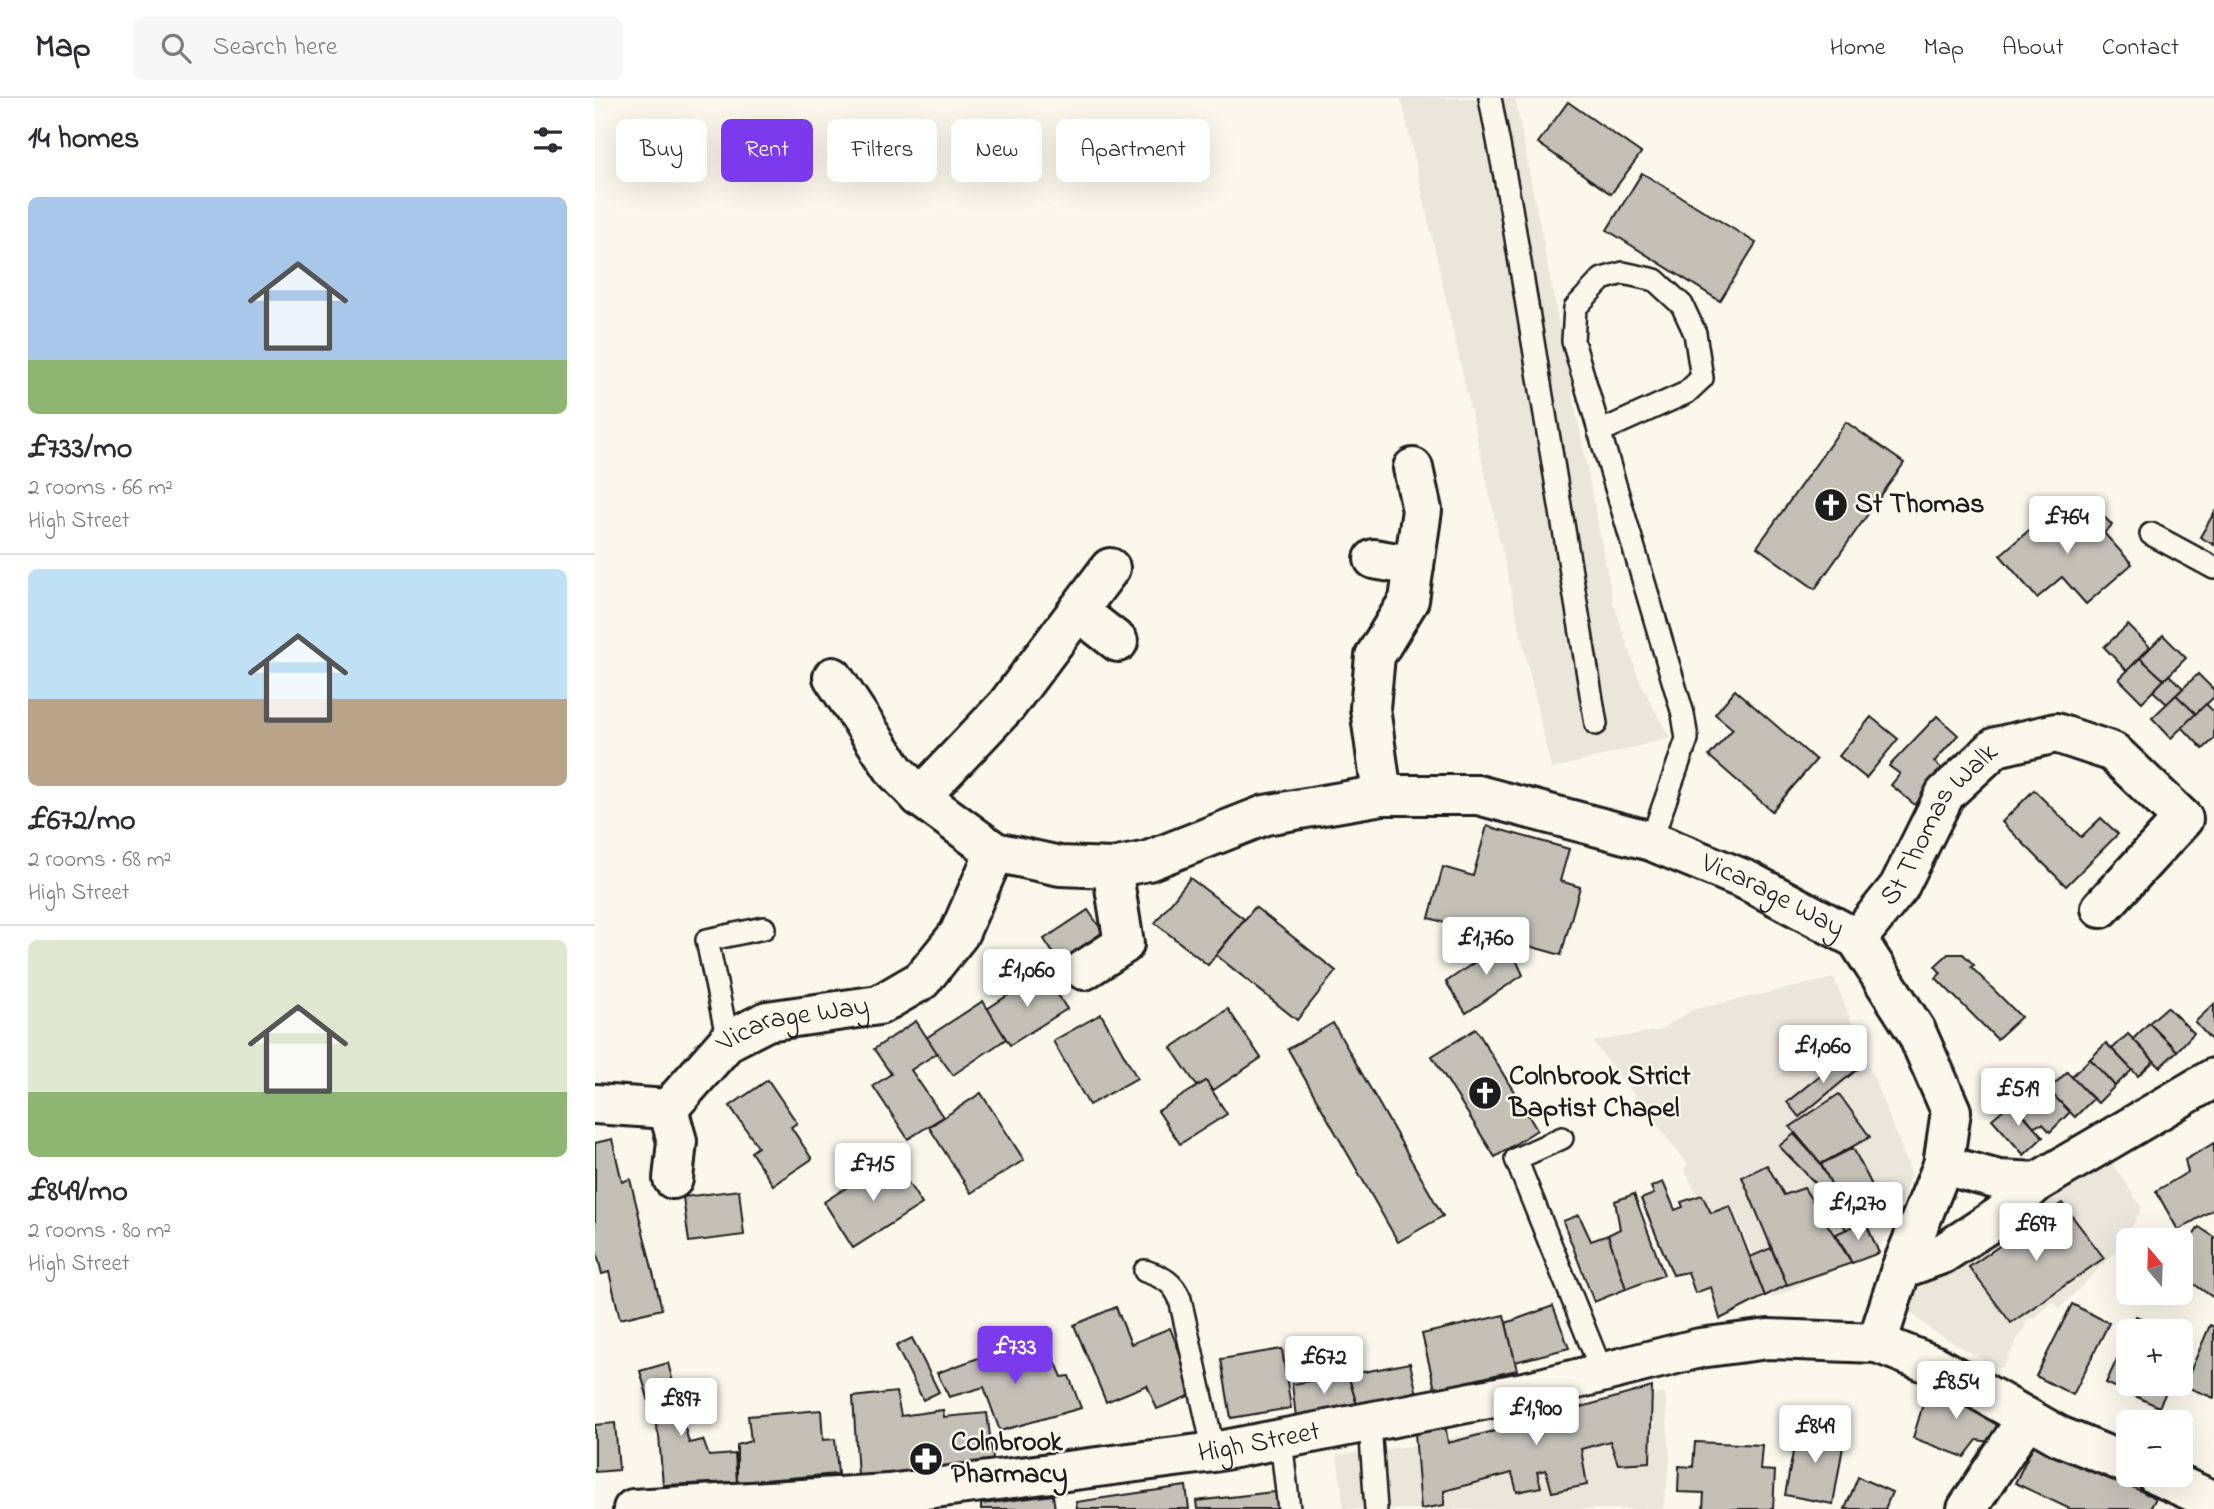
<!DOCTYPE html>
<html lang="en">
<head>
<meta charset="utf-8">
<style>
	body { margin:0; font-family:"Indie Flower",sans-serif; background:#f7f7f7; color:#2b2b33; height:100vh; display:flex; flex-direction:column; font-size:26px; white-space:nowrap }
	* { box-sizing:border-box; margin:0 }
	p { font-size:23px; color:#7c7c81 }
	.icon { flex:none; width:38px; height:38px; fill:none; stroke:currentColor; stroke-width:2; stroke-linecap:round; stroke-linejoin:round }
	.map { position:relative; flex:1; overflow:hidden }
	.side { display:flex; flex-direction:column; background:#fff; width:595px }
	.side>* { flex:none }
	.top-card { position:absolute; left:21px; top:21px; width:665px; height:63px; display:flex; gap:14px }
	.needle { width:46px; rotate:341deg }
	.controls { position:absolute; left:1521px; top:1130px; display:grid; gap:14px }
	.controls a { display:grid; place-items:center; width:77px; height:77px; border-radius:10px; background:#fff; box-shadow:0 7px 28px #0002; font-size:35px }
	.price { position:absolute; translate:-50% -60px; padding:0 16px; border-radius:7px; background:#fff; color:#222; font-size:23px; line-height:46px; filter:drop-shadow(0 2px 4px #0008) }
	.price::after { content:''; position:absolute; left:50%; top:42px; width:21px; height:16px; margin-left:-10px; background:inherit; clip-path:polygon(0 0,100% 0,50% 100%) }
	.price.selected { background:#7c3aed; color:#fff }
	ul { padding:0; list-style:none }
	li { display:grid; align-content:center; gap:14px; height:371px; padding:0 28px }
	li+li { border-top:2px solid #e1e1e2 }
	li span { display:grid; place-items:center; height:217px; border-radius:10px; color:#555 }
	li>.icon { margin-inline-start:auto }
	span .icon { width:126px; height:126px; fill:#fffc; stroke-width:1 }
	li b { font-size:30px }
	h2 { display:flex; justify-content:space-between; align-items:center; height:84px; padding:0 28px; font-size:30px }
	.tag { padding:0 24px; border-radius:10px; background:#fff; box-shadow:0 7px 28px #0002; font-size:24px; line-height:63px }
	.tag.selected { background:#7c3aed; color:#fff }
	header { display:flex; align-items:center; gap:42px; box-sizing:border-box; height:98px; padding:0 35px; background:#fff; border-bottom:2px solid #e1e1e2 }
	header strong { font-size:33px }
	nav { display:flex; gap:38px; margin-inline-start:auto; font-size:24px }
	.search { width:490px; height:63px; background:#f7f7f7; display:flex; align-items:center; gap:18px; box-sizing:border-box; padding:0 24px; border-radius:10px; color:#7c7c81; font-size:26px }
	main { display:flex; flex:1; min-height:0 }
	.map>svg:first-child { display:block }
</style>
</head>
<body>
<header>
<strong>Map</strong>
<div class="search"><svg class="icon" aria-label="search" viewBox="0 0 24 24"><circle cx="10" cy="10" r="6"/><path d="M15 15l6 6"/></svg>Search here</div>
<nav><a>Home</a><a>Map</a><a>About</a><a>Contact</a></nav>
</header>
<main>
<section class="side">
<h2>14 homes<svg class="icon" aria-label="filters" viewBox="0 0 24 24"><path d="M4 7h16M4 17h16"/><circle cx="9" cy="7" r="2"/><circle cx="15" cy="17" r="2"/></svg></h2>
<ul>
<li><span style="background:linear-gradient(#a9c7e8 75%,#8fb573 0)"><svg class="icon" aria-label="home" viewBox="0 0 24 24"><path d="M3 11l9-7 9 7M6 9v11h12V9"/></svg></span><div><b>£733/mo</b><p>2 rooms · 66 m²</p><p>High Street</p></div></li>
<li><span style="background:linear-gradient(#bfe0f5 60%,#b9a48a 0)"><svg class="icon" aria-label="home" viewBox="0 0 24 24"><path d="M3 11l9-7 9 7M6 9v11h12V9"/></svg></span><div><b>£672/mo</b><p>2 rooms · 68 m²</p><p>High Street</p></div></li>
<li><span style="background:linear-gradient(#dfe7d0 70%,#8fb573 0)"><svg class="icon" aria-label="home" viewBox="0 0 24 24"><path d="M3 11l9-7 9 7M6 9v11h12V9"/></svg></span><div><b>£849/mo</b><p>2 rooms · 80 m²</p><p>High Street</p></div></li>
</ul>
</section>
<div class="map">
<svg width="1619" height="1411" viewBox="0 0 1619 1411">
	<rect width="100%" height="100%" fill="#fbf7ec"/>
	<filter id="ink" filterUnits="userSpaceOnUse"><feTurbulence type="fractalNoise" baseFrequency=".0143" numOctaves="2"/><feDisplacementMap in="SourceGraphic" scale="14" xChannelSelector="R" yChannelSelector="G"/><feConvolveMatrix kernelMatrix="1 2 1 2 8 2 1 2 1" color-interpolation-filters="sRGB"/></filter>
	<g filter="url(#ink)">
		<g fill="#eae6dc">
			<polygon points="806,0 920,0 1018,503 1044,582 1075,640 956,671"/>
			<polygon points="1239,880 1316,1074 1301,1125 1280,1154 1177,1200 1139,1113 1114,1122 1089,1070 1093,1067 998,944 1066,932 1097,912"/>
			<polygon points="1510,1055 1547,1109 1528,1146 1465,1210 1456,1203 1439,1221 1434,1220 1408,1269 1403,1270 1336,1232 1313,1212 1319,1185"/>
			<polygon points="1070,1295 1075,1361 1068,1411 749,1411 742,1357 824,1347"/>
		</g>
		<g fill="#c3c0b8" stroke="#1c1c1c" stroke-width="2">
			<polygon points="973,4 1046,55 1016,96 943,45"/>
			<polygon points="1047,75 1161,145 1125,203 1012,132"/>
			<polygon points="1251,324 1309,365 1220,491 1162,449"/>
			<polygon points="1460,410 1479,432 1503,412 1517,427 1509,435 1537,466 1491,506 1467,479 1442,500 1405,457"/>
			<polygon points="1619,415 1619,447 1605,439"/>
			<polygon points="1533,527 1555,549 1532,573 1509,549"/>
			<polygon points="1568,537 1591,560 1569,582 1545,560"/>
			<polygon points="1545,560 1569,582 1547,604 1524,581"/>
			<polygon points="1603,576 1619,592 1619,599 1601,616 1581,597"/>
			<polygon points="1574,577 1588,590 1572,606 1558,593"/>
			<polygon points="1140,592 1221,662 1177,713 1114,658 1138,631 1120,616"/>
			<polygon points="1581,597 1601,616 1576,640 1557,620"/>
			<polygon points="1611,606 1619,614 1619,641 1608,651 1587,629"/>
			<polygon points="1342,618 1363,637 1339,664 1352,675 1320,707 1296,687 1305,676 1294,668"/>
			<polygon points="1276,619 1303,641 1271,680 1244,658"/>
			<polygon points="1439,692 1486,739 1506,720 1523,736 1471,788 1407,724"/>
			<polygon points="892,728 974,751 965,783 985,789 966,857 834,820 848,769 878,778"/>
			<polygon points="595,780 649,821 613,867 560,825"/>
			<polygon points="660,809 741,873 702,922 621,857"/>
			<polygon points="493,812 508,834 464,864 449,841"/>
			<polygon points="912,842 928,877 871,915 851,884"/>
			<polygon points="1353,856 1368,856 1379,867 1376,869 1426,919 1402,941 1341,880 1346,875 1340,868"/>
			<polygon points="448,874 472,911 415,947 392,911"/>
			<polygon points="388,903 411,941 358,977 331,940"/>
			<polygon points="1619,906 1619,945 1600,924"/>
			<polygon points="1572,909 1599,935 1582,953 1554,925"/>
			<polygon points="633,911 666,960 617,993 611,983 602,988 576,950"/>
			<polygon points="506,916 542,980 494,1007 458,943"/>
			<polygon points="321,923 342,955 316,972 348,1019 313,1041 278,988 296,976 279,951"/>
			<polygon points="738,925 848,1118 803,1144 693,951"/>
			<polygon points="1554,925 1582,953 1565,969 1538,941"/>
			<polygon points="881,931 942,1032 900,1059 837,958"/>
			<polygon points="1533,936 1559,963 1543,978 1517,951"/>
			<polygon points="1511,945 1537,972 1520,988 1495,961"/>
			<polygon points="1253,955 1265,969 1204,1019 1192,1004"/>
			<polygon points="1495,961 1520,988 1503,1005 1476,979"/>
			<polygon points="1472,974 1498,1001 1480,1019 1453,992"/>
			<polygon points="173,982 202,1025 196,1029 217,1061 178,1087 156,1054 163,1049 135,1008"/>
			<polygon points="611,983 632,1016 585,1046 563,1013"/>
			<polygon points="1453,992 1475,1014 1455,1034 1448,1026 1438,1028 1428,1015"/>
			<polygon points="386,995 429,1062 376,1095 334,1029"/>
			<polygon points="1244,996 1275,1039 1226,1066 1195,1029"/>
			<polygon points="1417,1004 1448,1039 1429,1057 1397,1021"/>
			<polygon points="1199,1036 1226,1066 1242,1097 1235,1100 1184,1048"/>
			<polygon points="17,1041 27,1084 35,1081 67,1211 25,1221 14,1174 7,1176 0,1148 0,1045"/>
			<polygon points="1619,1045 1619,1111 1583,1132 1561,1093 1593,1074 1590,1062"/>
			<polygon points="1258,1050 1284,1101 1260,1113 1266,1125 1251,1132 1235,1100 1242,1097 1226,1066"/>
			<polygon points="297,1060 327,1106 258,1150 229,1104"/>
			<polygon points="1172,1067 1189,1097 1209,1090 1257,1165 1192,1187 1147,1079"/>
			<polygon points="1068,1084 1080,1112 1088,1109 1086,1104 1107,1097 1116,1115 1135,1108 1170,1198 1125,1221 1116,1189 1100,1195 1093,1174 1078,1177 1046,1101 1059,1096 1056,1089"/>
			<polygon points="144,1092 149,1137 94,1144 88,1099"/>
			<polygon points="1039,1096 1069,1177 1031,1191 1013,1137 1025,1131 1020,1103"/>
			<polygon points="1467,1105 1509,1160 1416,1225 1374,1169"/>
			<polygon points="984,1117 996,1143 1013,1137 1031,1191 999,1204 968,1123"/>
			<polygon points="1270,1123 1284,1155 1257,1165 1241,1136"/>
			<polygon points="1604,1129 1619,1139 1619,1200 1586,1177 1586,1156"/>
			<polygon points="1176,1150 1192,1187 1170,1198 1155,1159"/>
			<polygon points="1477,1206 1514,1225 1478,1297 1441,1278"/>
			<polygon points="958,1208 974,1250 920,1264 911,1225"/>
			<polygon points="521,1209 536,1246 575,1230 601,1295 562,1311 552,1287 511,1304 479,1227"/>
			<polygon points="909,1217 922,1272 840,1291 827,1236"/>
			<polygon points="1541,1218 1575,1234 1534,1234"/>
			<polygon points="1615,1227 1619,1229 1619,1300 1589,1288"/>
			<polygon points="1533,1237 1533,1286 1575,1286 1564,1309 1511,1285"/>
			<polygon points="1586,1239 1595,1243 1586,1263"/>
			<polygon points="317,1240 344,1294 328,1302 301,1248"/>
			<polygon points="422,1246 428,1263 457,1256 467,1279 474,1278 486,1310 405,1333 389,1289 354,1299 342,1275"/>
			<polygon points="687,1251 696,1310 636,1320 626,1261"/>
			<polygon points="73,1265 94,1345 108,1342 114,1358 140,1356 142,1384 68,1387 64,1338 45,1273"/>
			<polygon points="815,1265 823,1301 763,1311 753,1277"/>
			<polygon points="753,1277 763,1311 701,1319 697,1286"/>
			<polygon points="1335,1283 1412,1315 1395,1344 1382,1342 1369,1359 1318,1340"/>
			<polygon points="1057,1289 1055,1364 1023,1366 1015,1343 986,1351 992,1387 957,1394 951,1372 942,1374 946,1389 922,1394 917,1375 849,1393 849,1407 826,1411 820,1335 850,1326 853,1345 958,1318 955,1307 981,1300 983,1310"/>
			<polygon points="301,1294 306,1318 348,1312 349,1319 392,1315 399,1368 263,1378 258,1299"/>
			<polygon points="226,1312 228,1342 240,1341 243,1376 142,1384 142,1347 156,1343 153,1318"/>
			<polygon points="20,1325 24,1372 0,1374 0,1327"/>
			<polygon points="1203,1328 1250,1337 1238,1406 1190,1397"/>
			<polygon points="1100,1344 1167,1347 1165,1372 1180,1373 1178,1411 1108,1411 1109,1395 1083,1394 1084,1368 1098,1369"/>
			<polygon points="1440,1344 1561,1400 1555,1411 1475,1411 1420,1385"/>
			<polygon points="1263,1379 1297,1394 1290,1411 1250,1411"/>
			<polygon points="591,1388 594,1411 482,1411 481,1404"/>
			<polygon points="688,1393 690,1411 602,1411 601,1403"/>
			<polygon points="458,1397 460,1411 386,1411 386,1406"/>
		</g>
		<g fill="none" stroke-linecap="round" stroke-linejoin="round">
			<g stroke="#1c1c1c" stroke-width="26">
				<g id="lane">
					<polyline points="895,0 916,110 1001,626"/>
					<polyline points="1004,334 1091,295 1107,280 1100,235 1087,207 1060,182 1028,175 1007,181 980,210 978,243 1016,373 1088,616 1092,641 1056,743"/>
					<polyline points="1556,436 1619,470"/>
					<polyline points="133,943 112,842 169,830"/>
					<polyline points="967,1040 921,1061 1007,1274"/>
					<path d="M 550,1173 C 568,1179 578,1184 585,1201 L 619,1354"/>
					<polyline points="775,1326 781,1411"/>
					<polyline points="686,1342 694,1411"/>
				</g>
			</g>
			<g stroke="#1c1c1c" stroke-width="44">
				<g id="street">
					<polyline points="779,461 819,468"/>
					<polyline points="483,513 523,544"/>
					<path id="s1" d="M 238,579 L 300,673 L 325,699 L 400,754 L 465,768 L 517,770 L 553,763 L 670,717 L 787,697 L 883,697 L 1056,743 L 1153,783 L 1262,841 L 1321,933 L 1356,1013 L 1348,1067 L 1306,1171 L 1282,1245"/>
					<polyline points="787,697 775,610 780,558 814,502 827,412 818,370"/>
					<polyline points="325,699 412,607 515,470"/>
					<path id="s2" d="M 1262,841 L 1304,789 L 1350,696 L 1401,649 L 1461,635 L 1518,654 L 1588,721 L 1506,810"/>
					<polyline points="489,872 529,846 517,770"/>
					<path id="s3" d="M 0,1006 L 73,1011 L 133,943 L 172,923 L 284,907 L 327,882 L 364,836 L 400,754"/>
					<polyline points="73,1011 82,1043 78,1081"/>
					<polyline points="1348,1067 1404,1082 1442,1084"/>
					<polyline points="1306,1171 1347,1156 1405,1118 1442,1084 1619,980"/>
					<polyline points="1561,1377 1619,1403"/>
					<path id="s4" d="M 38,1411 L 293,1396 L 619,1354 L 934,1293 L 1105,1250 L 1173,1241 L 1282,1245 L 1341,1268 L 1464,1338 L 1533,1366"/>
					<polyline points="1372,1411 1432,1320"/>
				</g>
			</g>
			<use href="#lane" stroke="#fbf7ec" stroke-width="21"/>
			<use href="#street" stroke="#fbf7ec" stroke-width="38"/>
		</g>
	</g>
	<defs>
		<g id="church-disc" transform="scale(1.75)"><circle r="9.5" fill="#1c1c1c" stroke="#fbf7ec"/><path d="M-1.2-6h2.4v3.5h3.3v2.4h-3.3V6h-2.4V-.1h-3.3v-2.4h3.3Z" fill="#fff"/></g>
		<g id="pharmacy-disc" transform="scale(1.75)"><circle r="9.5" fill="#1c1c1c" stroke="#fbf7ec"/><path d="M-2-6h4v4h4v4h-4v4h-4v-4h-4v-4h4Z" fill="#fff"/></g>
	</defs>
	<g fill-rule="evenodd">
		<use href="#church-disc" x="1236" y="407"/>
		<use href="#church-disc" x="890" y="995"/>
		<use href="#pharmacy-disc" x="331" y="1361"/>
	</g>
	<g text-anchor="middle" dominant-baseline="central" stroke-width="5" stroke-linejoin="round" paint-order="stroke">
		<g font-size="28" font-weight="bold" fill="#1c1c1c" stroke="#fbf7ec" text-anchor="start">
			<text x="1260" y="407">St Thomas</text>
			<text x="914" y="979">Colnbrook Strict<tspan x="914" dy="32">Baptist Chapel</tspan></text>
			<text x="356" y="1345">Colnbrook<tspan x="356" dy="32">Pharmacy</tspan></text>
		</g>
		<g font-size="28" fill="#1c1c1c" stroke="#fbf7ec">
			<text stroke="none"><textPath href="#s2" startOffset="142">St Thomas Walk</textPath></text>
			<text stroke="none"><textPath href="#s1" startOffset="1050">Vicarage Way</textPath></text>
			<text stroke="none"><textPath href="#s3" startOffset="233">Vicarage Way</textPath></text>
			<text stroke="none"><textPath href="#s4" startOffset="630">High Street</textPath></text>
		</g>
	</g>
</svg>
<div class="controls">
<a><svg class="needle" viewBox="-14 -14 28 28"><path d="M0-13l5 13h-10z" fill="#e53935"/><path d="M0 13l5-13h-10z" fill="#7c7c81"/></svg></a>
<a>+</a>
<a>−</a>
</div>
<b class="price" style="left:1472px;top:458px">£764</b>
<b class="price" style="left:891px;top:879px">£1,760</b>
<b class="price" style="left:432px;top:911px">£1,060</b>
<b class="price" style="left:1228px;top:987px">£1,060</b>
<b class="price" style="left:1423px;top:1030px">£519</b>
<b class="price" style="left:278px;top:1105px">£715</b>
<b class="price" style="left:1263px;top:1144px">£1,270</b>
<b class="price" style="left:1441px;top:1165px">£697</b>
<b class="price selected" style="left:420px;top:1288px">£733</b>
<b class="price" style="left:729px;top:1298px">£672</b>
<b class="price" style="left:1361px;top:1323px">£854</b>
<b class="price" style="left:86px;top:1340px">£897</b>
<b class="price" style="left:941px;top:1349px">£1,900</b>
<b class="price" style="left:1220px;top:1367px">£849</b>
<div class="top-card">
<a class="tag">Buy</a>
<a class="tag selected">Rent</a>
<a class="tag">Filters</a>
<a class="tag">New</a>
<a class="tag">Apartment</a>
</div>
</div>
</main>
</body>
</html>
